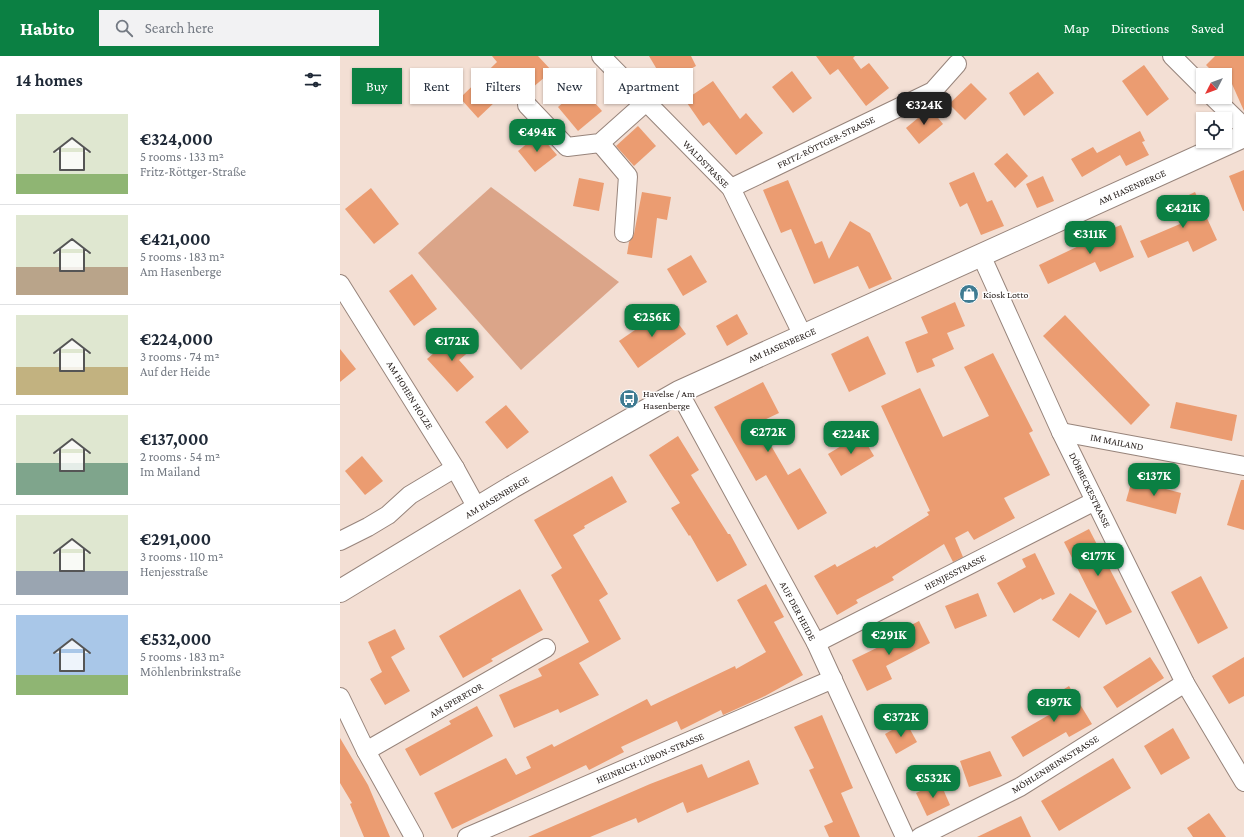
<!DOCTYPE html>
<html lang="en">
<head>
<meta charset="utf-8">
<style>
	body { margin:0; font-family:"Crimson Pro",serif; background:#f2f2f3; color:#1f2937; height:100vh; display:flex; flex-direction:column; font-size:15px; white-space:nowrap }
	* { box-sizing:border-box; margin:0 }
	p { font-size:13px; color:#747a83 }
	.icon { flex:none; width:22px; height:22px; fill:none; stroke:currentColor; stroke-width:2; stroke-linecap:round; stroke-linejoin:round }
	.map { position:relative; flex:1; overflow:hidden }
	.side { display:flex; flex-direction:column; background:#fff; width:340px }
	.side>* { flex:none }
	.guide { position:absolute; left:12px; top:12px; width:380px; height:36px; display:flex; gap:8px }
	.needle { width:26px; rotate:228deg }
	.fabs { position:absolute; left:856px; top:12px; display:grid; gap:8px }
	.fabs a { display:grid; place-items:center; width:36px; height:36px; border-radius:0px; background:#fff; box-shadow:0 1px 3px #0004; font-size:20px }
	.price { position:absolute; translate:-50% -34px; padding:0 9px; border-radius:8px; background:#0b8043; color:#fff; font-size:13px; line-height:26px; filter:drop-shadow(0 1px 2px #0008) }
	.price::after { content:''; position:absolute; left:50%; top:24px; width:12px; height:9px; margin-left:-6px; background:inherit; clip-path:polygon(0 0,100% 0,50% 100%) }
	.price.selected { background:#222; color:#fff }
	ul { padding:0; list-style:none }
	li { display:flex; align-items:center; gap:12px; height:100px; padding:0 16px }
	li+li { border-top:1px solid #e0e1e3 }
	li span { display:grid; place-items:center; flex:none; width:112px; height:80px; border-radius:0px; color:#555 }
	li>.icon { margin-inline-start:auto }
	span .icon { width:48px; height:48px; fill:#fffc; stroke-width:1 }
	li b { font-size:17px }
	h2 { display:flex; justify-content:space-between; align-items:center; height:48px; padding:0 16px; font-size:17px }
	.pill { padding:0 14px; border-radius:0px; background:#fff; box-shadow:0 1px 3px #0004; font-size:14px; line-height:36px }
	.pill.selected { background:#0b8043; color:#fff }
	header { display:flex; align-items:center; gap:24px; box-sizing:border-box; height:56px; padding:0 20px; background:#0b8043; color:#fff }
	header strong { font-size:19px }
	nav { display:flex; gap:22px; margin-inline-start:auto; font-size:14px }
	.search { width:280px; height:36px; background:#f2f2f3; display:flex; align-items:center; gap:10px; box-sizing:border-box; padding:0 14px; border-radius:0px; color:#747a83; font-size:15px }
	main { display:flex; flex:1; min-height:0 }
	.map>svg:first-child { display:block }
</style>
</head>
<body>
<header>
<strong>Habito</strong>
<div class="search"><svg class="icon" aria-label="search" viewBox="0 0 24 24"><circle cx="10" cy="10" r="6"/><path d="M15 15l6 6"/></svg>Search here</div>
<nav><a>Map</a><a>Directions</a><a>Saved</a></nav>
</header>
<main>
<section class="side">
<h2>14 homes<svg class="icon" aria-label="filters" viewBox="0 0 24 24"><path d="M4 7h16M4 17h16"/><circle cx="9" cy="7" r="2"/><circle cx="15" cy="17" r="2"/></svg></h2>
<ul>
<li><span style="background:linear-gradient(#dfe7d0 75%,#8fb573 0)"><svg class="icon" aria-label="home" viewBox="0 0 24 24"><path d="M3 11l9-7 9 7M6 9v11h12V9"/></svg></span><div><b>€324,000</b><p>5 rooms · 133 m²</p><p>Fritz-Röttger-Straße</p></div></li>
<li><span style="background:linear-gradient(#dfe7d0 65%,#b9a48a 0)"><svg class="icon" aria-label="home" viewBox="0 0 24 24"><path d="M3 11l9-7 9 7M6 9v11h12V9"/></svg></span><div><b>€421,000</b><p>5 rooms · 183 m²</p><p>Am Hasenberge</p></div></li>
<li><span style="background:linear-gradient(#dfe7d0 65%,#c2b280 0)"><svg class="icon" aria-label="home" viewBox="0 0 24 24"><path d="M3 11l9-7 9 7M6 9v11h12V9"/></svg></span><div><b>€224,000</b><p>3 rooms · 74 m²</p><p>Auf der Heide</p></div></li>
<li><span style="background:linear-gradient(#dfe7d0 60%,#7fa58c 0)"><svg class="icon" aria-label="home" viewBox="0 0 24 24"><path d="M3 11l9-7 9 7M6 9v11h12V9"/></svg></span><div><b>€137,000</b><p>2 rooms · 54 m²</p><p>Im Mailand</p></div></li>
<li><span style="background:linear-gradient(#dfe7d0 70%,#9aa5b1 0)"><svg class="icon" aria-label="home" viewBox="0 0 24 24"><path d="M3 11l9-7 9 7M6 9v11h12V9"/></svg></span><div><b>€291,000</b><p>3 rooms · 110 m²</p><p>Henjesstraße</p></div></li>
<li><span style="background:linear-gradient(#a9c7e8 75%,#8fb573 0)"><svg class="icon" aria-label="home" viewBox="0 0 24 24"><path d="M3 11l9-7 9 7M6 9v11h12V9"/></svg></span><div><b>€532,000</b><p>5 rooms · 183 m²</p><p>Möhlenbrinkstraße</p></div></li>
</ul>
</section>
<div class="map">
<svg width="904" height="781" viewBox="0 0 904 781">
	<rect width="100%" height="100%" fill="#f3dfd4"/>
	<polygon fill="#dba589" points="151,131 279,226 181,314 78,197"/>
	<g fill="#eb9c71">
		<polygon points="152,0 198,0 212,15 185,38 175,27 138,62 120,42 157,6"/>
		<polygon points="309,0 351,0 356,10 325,27"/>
		<polygon points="476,0 515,0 513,2 521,13 529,7 549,32 526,50 498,13 490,19"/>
		<polygon points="875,0 904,0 904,55 892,28 885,31 885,19 876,19 866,9"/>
		<polygon points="804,9 829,43 807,60 782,25"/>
		<polygon points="452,15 472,42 453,57 432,31"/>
		<polygon points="698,16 714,37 684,60 669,37"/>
		<polygon points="373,25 400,63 406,57 423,77 396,99 369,66 363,70 345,44"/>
		<polygon points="631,27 647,43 625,64 609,48"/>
		<polygon points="241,31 262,55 238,75 218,51"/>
		<polygon points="590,52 603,68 579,88 566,72"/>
		<polygon points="298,70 316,90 294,110 276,90"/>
		<polygon points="800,75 805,85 802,86 809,99 786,110 780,99 742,121 731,103 753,91 757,97"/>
		<polygon points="199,78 217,99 195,116 178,95"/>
		<polygon points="667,97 688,120 675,132 654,108"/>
		<polygon points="904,114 904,155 903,155 889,120"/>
		<polygon points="634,116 647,146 652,144 664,170 641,179 627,147 620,151 609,127"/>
		<polygon points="703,120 714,145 697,152 686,128"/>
		<polygon points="239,122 264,127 259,155 233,150"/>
		<polygon points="448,124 475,188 482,185 489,203 510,165 530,177 552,223 529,233 518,210 474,228 451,173 441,177 423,134"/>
		<polygon points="31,132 59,168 34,188 5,153"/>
		<polygon points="302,136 331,141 327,164 317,162 312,202 287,198 289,186 294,178"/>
		<polygon points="855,136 877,184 853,196 848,185 808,202 800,185 840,168 830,148"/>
		<polygon points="781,169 794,201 760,216 755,206 708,228 699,209 747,186 746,183"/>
		<polygon points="351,199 367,226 343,240 327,213"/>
		<polygon points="72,218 97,253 74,270 49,235"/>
		<polygon points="615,246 625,270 607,277 614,293 592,303 595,310 577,317 565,286 588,277 581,261"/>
		<polygon points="327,252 346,278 298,312 279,285"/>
		<polygon points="397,258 408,278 387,290 376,270"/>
		<polygon points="725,259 810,349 791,369 703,280"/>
		<polygon points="117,277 131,294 119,304 134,321 117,336 87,303"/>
		<polygon points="528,280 546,318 509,336 491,298"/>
		<polygon points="0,293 16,313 0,326"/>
		<polygon points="653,297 693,375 689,377 710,419 664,442 675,462 634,484 628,475 615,482 623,501 613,506 604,488 552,521 554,524 516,544 518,547 497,559 474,520 495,508 497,511 535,490 536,492 589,459 587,456 590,455 541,350 580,332 603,381 649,360 624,311"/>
		<polygon points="423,326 439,357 418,367 448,419 460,412 487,457 458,474 426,419 416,425 374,351"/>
		<polygon points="836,346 897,359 892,385 830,372"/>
		<polygon points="166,349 189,376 167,393 145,366"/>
		<polygon points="521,378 534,400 501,420 488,398"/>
		<polygon points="338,380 359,414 351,419 388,478 390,478 407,509 377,526 350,479 349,480 331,452 340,447 309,399"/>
		<polygon points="22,400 43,425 25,439 5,415"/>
		<polygon points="272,420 287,446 244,470 245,472 233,479 268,538 259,544 281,583 239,607 259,639 220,657 218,653 174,672 159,639 202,620 198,613 249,586 211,519 222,512 194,464"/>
		<polygon points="792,424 841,437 836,458 786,445"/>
		<polygon points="901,424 904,424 904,474 887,469"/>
		<polygon points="749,473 792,556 766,569 724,486"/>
		<polygon points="695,497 715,538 702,544 701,542 674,557 657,527 686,511 682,503"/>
		<polygon points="861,520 888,572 858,588 831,536"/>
		<polygon points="426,528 444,561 434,566 463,619 425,640 383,659 381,654 341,674 337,665 281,691 284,696 249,714 246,709 112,773 94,737 166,702 176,719 191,712 186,701 212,688 214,691 307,643 311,650 395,610 396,613 426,596 397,544"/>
		<polygon points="180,533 203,574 151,603 153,605 123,622 99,580"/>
		<polygon points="638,537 647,560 615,573 605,550"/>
		<polygon points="730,537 757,555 739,582 712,564"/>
		<polygon points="579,565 590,587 546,610 552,623 527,635 512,604 557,582 554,578"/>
		<polygon points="55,573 65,593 51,601 70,635 45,649 30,623 42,616 28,586"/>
		<polygon points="810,601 824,622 777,652 763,631"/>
		<polygon points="904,601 904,640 889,648 872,620"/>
		<polygon points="729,630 752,668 729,681 726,676 683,701 671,681 714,656 706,644"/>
		<polygon points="137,650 153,680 80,720 65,693 111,668 109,665"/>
		<polygon points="482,659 513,732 501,737 520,781 489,781 484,770 493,766 469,714 474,712 454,671"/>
		<polygon points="566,666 577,686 556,698 545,678"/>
		<polygon points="833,672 850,702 821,719 804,690"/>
		<polygon points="0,682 28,729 50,781 24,781 10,748 12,747 0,727"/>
		<polygon points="650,695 662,720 629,731 620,705"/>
		<polygon points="773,702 791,732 719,775 701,745"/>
		<polygon points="409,704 419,728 347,757 343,746 298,767 296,762 250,781 188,781 310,728 362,708 368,722"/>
		<polygon points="600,726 610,749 587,760 576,737"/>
		<polygon points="869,757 886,781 853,781 847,772"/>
		<polygon points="681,760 691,781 637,781"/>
	</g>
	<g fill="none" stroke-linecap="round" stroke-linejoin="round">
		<g stroke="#97847b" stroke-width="20">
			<g id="minor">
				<polyline points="261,0 391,132 463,280"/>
				<polyline points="832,0 863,31"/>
				<polyline points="873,41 904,71"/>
				<polyline points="187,49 227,91 260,87 306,46"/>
				<polyline points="260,87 288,120 284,177"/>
				<polyline points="391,132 593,35 617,8"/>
				<polyline points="641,199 721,376 845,627 904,726"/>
				<polyline points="0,228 115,412 137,452"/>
				<polyline points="339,336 476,587 565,781"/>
				<polyline points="721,376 904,410"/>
				<polyline points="0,485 28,471 48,459 70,439 115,412"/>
				<polyline points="476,587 755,445"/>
				<polyline points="0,641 26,695 74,781"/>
				<polyline points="26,695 206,592"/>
				<polyline points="127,781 493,623"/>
				<polyline points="580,781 680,731 845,627"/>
			</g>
		</g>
		<g stroke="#97847b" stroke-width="24">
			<polyline id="tertiary" points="0,535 172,431 339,336 904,80"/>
		</g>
		<use href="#minor" stroke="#fff" stroke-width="18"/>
		<use href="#tertiary" stroke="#fff" stroke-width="22"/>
	</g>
	<defs>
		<g id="shop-disc" transform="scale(1)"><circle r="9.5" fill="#3f7b92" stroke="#fff"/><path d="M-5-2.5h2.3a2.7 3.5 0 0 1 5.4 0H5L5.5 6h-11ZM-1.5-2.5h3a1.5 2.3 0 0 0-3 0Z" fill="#fff"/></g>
		<g id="bus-disc" transform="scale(1)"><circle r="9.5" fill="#3f7b92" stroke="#fff"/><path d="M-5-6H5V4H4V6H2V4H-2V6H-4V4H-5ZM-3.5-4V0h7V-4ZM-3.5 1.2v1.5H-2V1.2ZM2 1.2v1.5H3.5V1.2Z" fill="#fff"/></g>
	</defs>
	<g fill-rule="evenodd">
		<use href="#shop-disc" x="629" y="238"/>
		<use href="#bus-disc" x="289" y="343"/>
	</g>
	<g text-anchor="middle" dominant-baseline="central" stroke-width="3" stroke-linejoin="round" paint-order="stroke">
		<g font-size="10" fill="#241c19" stroke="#fff">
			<text transform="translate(486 86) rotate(-26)">FRITZ-RÖTTGER-STRASSE</text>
			<text transform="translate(366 108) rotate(46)">WALDSTRASSE</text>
			<text transform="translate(792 131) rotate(-24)">AM HASENBERGE</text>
			<text transform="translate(442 289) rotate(-24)">AM HASENBERGE</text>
			<text transform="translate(70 339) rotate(58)">AM HOHEN HOLZE</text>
			<text transform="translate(777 386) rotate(11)">IM MAILAND</text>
			<text transform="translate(750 434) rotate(64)">DÖBBECKESTRASSE</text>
			<text transform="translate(157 441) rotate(-31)">AM HASENBERGE</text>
			<text transform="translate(615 516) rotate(-27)">HENJESSTRASSE</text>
			<text transform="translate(458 555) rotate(62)">AUF DER HEIDE</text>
			<text transform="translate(116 644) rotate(-30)">AM SPERRTOR</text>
			<text transform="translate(310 702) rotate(-23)">HEINRICH-LÜBON-STRASSE</text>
			<text transform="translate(715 708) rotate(-32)">MÖHLENBRINKSTRASSE</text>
		</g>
		<g font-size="10" fill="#241c19" stroke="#fff" text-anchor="start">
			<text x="643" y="238">Kiosk Lotto</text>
			<text x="303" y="337">Havelse / Am<tspan x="303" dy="12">Hasenberge</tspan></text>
		</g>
	</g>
</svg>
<div class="fabs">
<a><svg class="needle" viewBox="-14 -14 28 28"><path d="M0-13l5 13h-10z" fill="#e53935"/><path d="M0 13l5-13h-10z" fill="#747a83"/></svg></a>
<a><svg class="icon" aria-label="locate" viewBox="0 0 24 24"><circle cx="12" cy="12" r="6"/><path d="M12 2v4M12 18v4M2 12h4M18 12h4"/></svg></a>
</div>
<b class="price selected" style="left:584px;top:70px">€324K</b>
<b class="price" style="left:197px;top:97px">€494K</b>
<b class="price" style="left:843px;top:173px">€421K</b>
<b class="price" style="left:750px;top:199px">€311K</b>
<b class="price" style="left:312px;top:282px">€256K</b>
<b class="price" style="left:112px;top:306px">€172K</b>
<b class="price" style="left:428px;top:397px">€272K</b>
<b class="price" style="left:511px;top:399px">€224K</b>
<b class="price" style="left:814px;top:441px">€137K</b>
<b class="price" style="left:758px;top:521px">€177K</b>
<b class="price" style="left:549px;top:600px">€291K</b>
<b class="price" style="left:714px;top:667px">€197K</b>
<b class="price" style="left:561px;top:682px">€372K</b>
<b class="price" style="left:593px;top:743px">€532K</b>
<div class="guide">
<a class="pill selected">Buy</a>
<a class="pill">Rent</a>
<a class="pill">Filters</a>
<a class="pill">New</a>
<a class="pill">Apartment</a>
</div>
</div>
</main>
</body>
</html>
